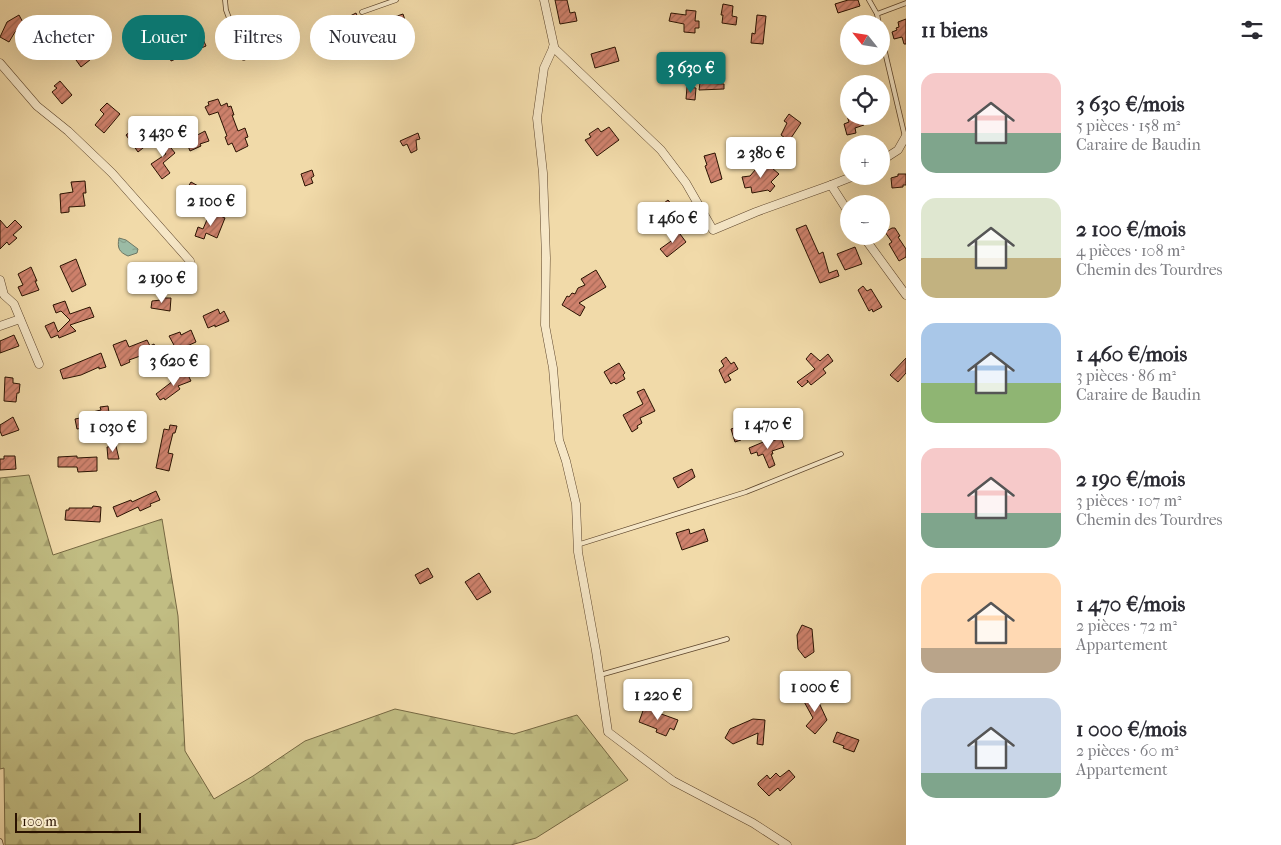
<!DOCTYPE html>
<html lang="fr">
<head>
<meta charset="utf-8">
<style>
	body { margin:0; font-family:"IM FELL French Canon",serif; background:#f2f2f3; color:#2b2b33; height:100vh; display:flex; flex-direction:column; font-size:19px; white-space:nowrap }
	* { box-sizing:border-box; margin:0 }
	p { font-size:16px; color:#7c7c81 }
	.icon { flex:none; width:28px; height:28px; fill:none; stroke:currentColor; stroke-width:2; stroke-linecap:round; stroke-linejoin:round }
	.map { position:relative; flex:1; overflow:hidden }
	.panel { display:flex; flex-direction:column; background:#fff; width:375px }
	.panel>* { flex:none }
	.banner { position:absolute; left:15px; top:15px; width:475px; height:45px; display:flex; gap:10px }
	.needle { width:32px; rotate:300deg }
	.controls { position:absolute; left:840px; top:15px; display:grid; gap:10px }
	.controls a { display:grid; place-items:center; width:50px; height:50px; border-radius:50%; background:#fff; box-shadow:0 5px 20px #0002; font-size:25px }
	.scale { position:absolute; left:15px; bottom:12px; width:126px; box-sizing:border-box; padding-left:5px; border:2px solid #2a1201; border-top:0; font-size:14px; line-height:18px; white-space:nowrap; color:#2a1201; -webkit-text-stroke:4px #f6e7c7; paint-order:stroke }
	.price { position:absolute; translate:-50% -42px; padding:0 11px; border-radius:5px; background:#fff; color:#222; font-size:16px; line-height:32px; filter:drop-shadow(0 1px 2px #0008) }
	.price::after { content:''; position:absolute; left:50%; top:30px; width:15px; height:11px; margin-left:-8px; background:inherit; clip-path:polygon(0 0,100% 0,50% 100%) }
	.price.active { background:#0f766e; color:#fff }
	ul { padding:0; list-style:none }
	li { display:flex; align-items:center; gap:15px; height:125px; padding:0 15px }
	li span { display:grid; place-items:center; flex:none; width:140px; height:100px; border-radius:15px; color:#555 }
	li>.icon { margin-inline-start:auto }
	span .icon { width:60px; height:60px; fill:#fffc; stroke-width:1 }
	li b { font-size:21px }
	h2 { display:flex; justify-content:space-between; align-items:center; height:60px; padding:0 15px; font-size:21px }
	.tag { padding:0 18px; border-radius:22px; background:#fff; box-shadow:0 5px 20px #0002; font-size:18px; line-height:45px }
	.tag.active { background:#0f766e; color:#fff }
	main { display:flex; flex:1; min-height:0 }
	.map>svg:first-child { display:block }
</style>
</head>
<body>
<main>
<div class="map">
<svg width="906" height="845" viewBox="0 0 906 845">
	<defs>
		<pattern id="forest-firs" width="22" height="20" patternUnits="userSpaceOnUse" patternTransform="scale(1.25)"><rect width="22" height="20" fill="#c1bd83"/><path d="M5 1l3.5 6h-7zM16 11l3.5 6h-7z" fill="#a6a16f"/></pattern>
		<pattern id="water-ripples" width="26" height="14" patternUnits="userSpaceOnUse" patternTransform="scale(1.25)"><rect width="26" height="14" fill="#9bbba5"/><path d="M2 4q2-2 4 0t4 0M15 11q2-2 4 0t4 0" fill="none" stroke="#86a08c"/></pattern>
		<pattern id="building-hatch" width="6" height="6" patternUnits="userSpaceOnUse" patternTransform="scale(1.25)"><rect width="6" height="6" fill="#cf826d"/><path d="M-1 1l2-2M0 6l6-6M5 7l2-2" fill="none" stroke="#a86957"/></pattern>
	</defs>
	<rect width="100%" height="100%" fill="#f1daa9"/>
	<filter id="stains"><feTurbulence type="fractalNoise" baseFrequency=".004" numOctaves="4"/><feColorMatrix values="0 0 0 0 .2 0 0 0 0 .09 0 0 0 0 .02 0 0 0 .5 -.17"/></filter>
	<radialGradient id="worn" r=".72"><stop offset=".6" stop-color="#630" stop-opacity="0"/><stop offset="1" stop-color="#630" stop-opacity=".3"/></radialGradient>
	<polygon fill="url(#forest-firs)" stroke="#766842" points="29,475 53,555 162,519 178,616 185,751 214,799 253,776 305,741 395,709 514,734 577,715 628,780 536,838 511,845 5,845 4,768 0,769 0,478"/>
	<path fill="url(#water-ripples)" stroke="#6e7763" d="M 119,238 L 126,240 L 138,249 L 137,253 L 128,256 C 119,252 117,248 119,238 Z"/>
	<g fill="url(#building-hatch)" stroke="#2a1201">
		<polygon points="555,0 567,0 570,13 575,12 577,21 560,24"/>
		<polygon points="848,0 858,0 860,6 838,13 835,4"/>
		<polygon points="723,4 733,6 732,16 737,17 736,25 722,23 723,15 721,15"/>
		<polygon points="686,10 696,11 695,21 699,21 699,28 695,28 695,33 684,32 684,24 669,21 671,13 686,15"/>
		<polygon points="356,13 364,32 355,35 348,17"/>
		<polygon points="403,14 406,23 394,27 391,18"/>
		<polygon points="19,15 25,26 15,32 9,42 0,37 7,22"/>
		<polygon points="757,15 766,16 763,44 751,43 752,33 755,34"/>
		<polygon points="66,18 75,19 86,34 83,35 90,47 94,44 100,52 81,67 76,60 80,58 77,54 81,52 64,29"/>
		<polygon points="906,19 906,44 904,44 902,37 894,39 892,32 897,30 896,28 899,27 898,22"/>
		<polygon points="198,27 206,46 171,61 169,55 185,49 182,39 193,35 191,29"/>
		<polygon points="615,47 619,61 595,68 591,54"/>
		<polygon points="60,81 72,95 62,104 52,92 57,88 54,86"/>
		<polygon points="700,83 724,84 724,89 699,90"/>
		<polygon points="687,87 696,88 695,100 686,99"/>
		<polygon points="218,99 221,106 227,103 228,107 231,106 234,115 232,115 238,131 245,128 248,137 245,138 248,146 236,152 232,143 228,145 225,137 227,136 218,112 209,115 205,107 209,105 208,102"/>
		<polygon points="107,103 120,114 104,133 95,125 104,114 100,110"/>
		<polygon points="789,114 801,123 789,141 781,135 787,123 784,121"/>
		<polygon points="847,116 861,116 864,125 855,128 856,133 847,135 844,124 849,122"/>
		<polygon points="136,127 148,144 138,152 126,135"/>
		<polygon points="609,127 619,140 597,156 585,140 591,137 589,134 598,128 601,132"/>
		<polygon points="205,131 209,141 200,144 201,146 190,151 186,141"/>
		<polygon points="418,133 420,139 416,140 417,150 411,153 407,144 403,146 400,141"/>
		<polygon points="166,135 170,141 167,143 175,153 163,163 170,173 162,179 151,164 166,154 158,142"/>
		<polygon points="715,153 722,179 711,183 705,166 707,165 704,156"/>
		<polygon points="765,162 779,174 771,182 775,186 770,192 768,190 752,193 751,187 745,188 742,177 750,176 761,163 763,165"/>
		<polygon points="312,170 314,176 311,178 313,183 305,186 301,174"/>
		<polygon points="898,174 906,174 906,185 903,185 903,187 892,188 891,178 898,176"/>
		<polygon points="85,181 86,193 83,193 85,206 69,207 69,212 61,213 60,194 73,192 71,182"/>
		<polygon points="191,182 200,187 197,194 194,210 190,211 190,213 182,212 186,190"/>
		<polygon points="668,200 672,205 670,207 673,212 653,228 648,222 655,218 651,213"/>
		<polygon points="216,214 225,218 217,238 206,233 204,239 195,236 198,227 203,229 209,215 214,217"/>
		<polygon points="0,220 7,228 15,220 22,227 13,235 17,238 9,245 7,242 0,249"/>
		<polygon points="806,225 819,254 823,252 829,273 837,270 839,276 820,283 796,229"/>
		<polygon points="892,228 895,228 900,236 898,237 906,249 906,257 899,261 889,244 892,242 885,232"/>
		<polygon points="677,230 686,242 667,257 660,249 674,239 671,234"/>
		<polygon points="855,247 862,264 845,270 837,254"/>
		<polygon points="76,259 86,285 72,292 60,266"/>
		<polygon points="31,267 37,281 35,281 39,290 22,296 18,287 23,285 18,274"/>
		<polygon points="596,270 606,287 579,303 585,307 580,316 562,305 567,296 569,297 572,293 575,294 578,288 585,285 581,279"/>
		<polygon points="863,286 867,291 871,289 882,307 873,312 872,309 869,311 858,290"/>
		<polygon points="161,298 171,298 170,311 151,308 152,301 161,300"/>
		<polygon points="65,301 70,314 90,307 94,317 70,325 76,331 59,338 58,335 51,338 45,326 54,322 58,332 70,320 61,311 56,313 53,305"/>
		<polygon points="218,309 220,314 224,311 229,321 215,327 215,325 208,328 203,316"/>
		<polygon points="191,330 196,342 187,346 191,353 181,358 169,336 180,332 181,335"/>
		<polygon points="14,335 19,346 0,353 0,341"/>
		<polygon points="126,340 129,347 147,340 150,346 154,344 157,350 129,360 130,362 121,366 113,345"/>
		<polygon points="101,353 106,367 99,369 99,367 81,375 63,379 60,370"/>
		<polygon points="811,353 820,361 828,354 833,361 823,369 826,373 811,385 807,380 808,382 802,387 797,382 815,369 806,359"/>
		<polygon points="726,357 731,364 734,362 738,369 728,375 731,380 725,383 719,370 724,366 721,361"/>
		<polygon points="906,358 906,373 898,382 890,375"/>
		<polygon points="619,363 625,373 623,375 625,379 616,384 614,382 611,384 604,372"/>
		<polygon points="186,371 191,381 178,386 180,389 165,400 164,398 160,400 156,394"/>
		<polygon points="5,377 13,378 13,383 20,384 19,393 17,393 16,402 4,401"/>
		<polygon points="644,389 655,411 640,418 642,423 637,426 638,428 632,432 623,415 643,404 637,392"/>
		<polygon points="108,406 111,425 102,426 102,424 77,429 75,419 85,417 84,414 101,410 100,407"/>
		<polygon points="13,417 19,430 2,436 0,431 0,425"/>
		<polygon points="124,417 133,417 134,436 123,436"/>
		<polygon points="170,425 177,426 175,433 173,433 168,453 173,454 169,471 156,468 164,429 169,430"/>
		<polygon points="737,427 741,440 735,442 731,429"/>
		<polygon points="781,438 784,447 772,451 773,454 771,454 775,465 769,468 763,454 758,456 757,452 751,454 749,448 768,440 769,442"/>
		<polygon points="116,446 119,459 108,459 107,447"/>
		<polygon points="4,456 15,456 16,469 0,470 0,459 4,459"/>
		<polygon points="77,456 77,458 97,457 97,471 78,472 77,467 58,467 58,457"/>
		<polygon points="692,469 695,477 678,488 673,478"/>
		<polygon points="156,491 160,500 150,504 151,506 140,511 138,507 117,517 113,507 131,500 132,502"/>
		<polygon points="93,506 101,507 100,522 65,520 66,510 69,510 69,508 92,508"/>
		<polygon points="689,529 690,534 704,529 708,541 682,550 676,533"/>
		<polygon points="428,568 433,577 420,584 415,575"/>
		<polygon points="479,573 491,592 477,600 465,582"/>
		<polygon points="802,625 812,629 814,652 805,658 798,649 797,635"/>
		<polygon points="814,692 827,720 815,734 806,726 813,718 802,698"/>
		<polygon points="645,705 654,708 653,711 678,720 674,730 670,728 666,736 656,732 657,729 639,722"/>
		<polygon points="753,719 765,720 763,745 757,744 758,733 733,744 725,738 730,729"/>
		<polygon points="837,732 859,740 854,752 843,748 844,746 833,742"/>
		<polygon points="789,770 795,777 780,791 778,788 769,796 758,785 758,783 767,775 770,779 776,773 780,777"/>
	</g>
	<g fill="none" stroke-linecap="round" stroke-linejoin="round">
		<g stroke="#5c442b" stroke-width="5.5">
			<g id="lane">
				<polyline points="225,0 226,10 244,58"/>
				<polyline points="869,0 877,14 879,24"/>
				<polyline points="362,12 396,0"/>
				<polyline points="877,14 906,3"/>
				<polyline points="881,35 905,137"/>
				<polyline points="577,545 746,492 841,454"/>
				<polyline points="600,675 727,639"/>
				<polyline points="0,841 1,845"/>
			</g>
		</g>
		<g stroke="#5c442b" stroke-width="9">
			<g id="street">
				<polyline points="544,0 554,46 544,68 537,118 543,173 546,258 545,325 553,368 559,440 566,461 576,504 578,552 596,651 608,732 673,781 753,823 787,845"/>
				<polyline points="553,47 661,150 686,183 713,230 756,212 831,185"/>
				<polyline points="0,63 37,106 68,131 112,173 190,261"/>
				<polyline points="881,161 898,150 906,136"/>
				<polyline points="849,213 831,185 854,176"/>
				<polyline points="863,236 906,295"/>
				<polyline points="0,280 4,295 14,304 39,364"/>
				<polyline points="0,326 20,319"/>
			</g>
		</g>
		<use href="#lane" stroke="#f6e7c7" stroke-width="4"/>
		<use href="#street" stroke="#f6e7c7" stroke-width="8"/>
	</g>
	<rect width="100%" height="100%" filter="url(#stains)"/>
	<rect width="100%" height="100%" fill="url(#worn)"/>
</svg>
<div class="controls">
<a><svg class="needle" viewBox="-14 -14 28 28"><path d="M0-13l5 13h-10z" fill="#e53935"/><path d="M0 13l5-13h-10z" fill="#7c7c81"/></svg></a>
<a><svg class="icon" aria-label="locate" viewBox="0 0 24 24"><circle cx="12" cy="12" r="6"/><path d="M12 2v4M12 18v4M2 12h4M18 12h4"/></svg></a>
<a>+</a>
<a>−</a>
</div>
<div class="scale">100 m</div>
<b class="price active" style="left:691px;top:94px">3 630 €</b>
<b class="price" style="left:163px;top:158px">3 430 €</b>
<b class="price" style="left:761px;top:179px">2 380 €</b>
<b class="price" style="left:211px;top:227px">2 100 €</b>
<b class="price" style="left:673px;top:244px">1 460 €</b>
<b class="price" style="left:162px;top:304px">2 190 €</b>
<b class="price" style="left:174px;top:387px">3 620 €</b>
<b class="price" style="left:768px;top:450px">1 470 €</b>
<b class="price" style="left:113px;top:453px">1 030 €</b>
<b class="price" style="left:815px;top:713px">1 000 €</b>
<b class="price" style="left:658px;top:721px">1 220 €</b>
<div class="banner">
<a class="tag">Acheter</a>
<a class="tag active">Louer</a>
<a class="tag">Filtres</a>
<a class="tag">Nouveau</a>
</div>
</div>
<section class="panel">
<h2>11 biens<svg class="icon" aria-label="filters" viewBox="0 0 24 24"><path d="M4 7h16M4 17h16"/><circle cx="9" cy="7" r="2"/><circle cx="15" cy="17" r="2"/></svg></h2>
<ul>
<li><span style="background:linear-gradient(#f6c9c9 60%,#7fa58c 0)"><svg class="icon" aria-label="home" viewBox="0 0 24 24"><path d="M3 11l9-7 9 7M6 9v11h12V9"/></svg></span><div><b>3 630 €/mois</b><p>5 pièces · 158 m²</p><p>Caraire de Baudin</p></div></li>
<li><span style="background:linear-gradient(#dfe7d0 60%,#c2b280 0)"><svg class="icon" aria-label="home" viewBox="0 0 24 24"><path d="M3 11l9-7 9 7M6 9v11h12V9"/></svg></span><div><b>2 100 €/mois</b><p>4 pièces · 108 m²</p><p>Chemin des Tourdres</p></div></li>
<li><span style="background:linear-gradient(#a9c7e8 60%,#8fb573 0)"><svg class="icon" aria-label="home" viewBox="0 0 24 24"><path d="M3 11l9-7 9 7M6 9v11h12V9"/></svg></span><div><b>1 460 €/mois</b><p>3 pièces · 86 m²</p><p>Caraire de Baudin</p></div></li>
<li><span style="background:linear-gradient(#f6c9c9 65%,#7fa58c 0)"><svg class="icon" aria-label="home" viewBox="0 0 24 24"><path d="M3 11l9-7 9 7M6 9v11h12V9"/></svg></span><div><b>2 190 €/mois</b><p>3 pièces · 107 m²</p><p>Chemin des Tourdres</p></div></li>
<li><span style="background:linear-gradient(#ffd9b3 75%,#b9a48a 0)"><svg class="icon" aria-label="home" viewBox="0 0 24 24"><path d="M3 11l9-7 9 7M6 9v11h12V9"/></svg></span><div><b>1 470 €/mois</b><p>2 pièces · 72 m²</p><p>Appartement</p></div></li>
<li><span style="background:linear-gradient(#c9d6e8 75%,#7fa58c 0)"><svg class="icon" aria-label="home" viewBox="0 0 24 24"><path d="M3 11l9-7 9 7M6 9v11h12V9"/></svg></span><div><b>1 000 €/mois</b><p>2 pièces · 60 m²</p><p>Appartement</p></div></li>
</ul>
</section>
</main>
</body>
</html>
